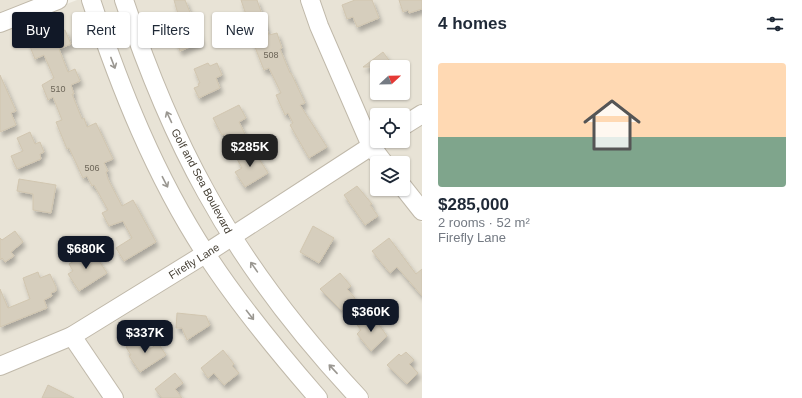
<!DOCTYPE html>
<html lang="en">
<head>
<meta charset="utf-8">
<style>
	body { margin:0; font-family:Arial,sans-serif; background:#f6f6f7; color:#1f2937; height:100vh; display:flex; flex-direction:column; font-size:15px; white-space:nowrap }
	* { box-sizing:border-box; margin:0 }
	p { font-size:13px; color:#747a83 }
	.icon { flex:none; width:22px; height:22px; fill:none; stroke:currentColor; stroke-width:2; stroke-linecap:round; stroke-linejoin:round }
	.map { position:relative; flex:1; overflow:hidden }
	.sheet { display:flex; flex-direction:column; background:#fff; width:380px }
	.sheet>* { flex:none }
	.banner { position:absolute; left:12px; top:12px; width:350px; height:36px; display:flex; gap:8px }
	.needle { width:26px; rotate:68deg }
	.buttons { position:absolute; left:370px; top:60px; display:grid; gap:8px }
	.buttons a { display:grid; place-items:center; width:40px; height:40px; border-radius:4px; background:#fff; box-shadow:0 1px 3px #0004; font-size:20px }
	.price { position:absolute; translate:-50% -34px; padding:0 9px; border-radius:8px; background:#111827; color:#fff; font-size:13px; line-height:26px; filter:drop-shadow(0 1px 2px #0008) }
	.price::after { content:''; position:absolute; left:50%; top:24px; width:12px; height:9px; margin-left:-6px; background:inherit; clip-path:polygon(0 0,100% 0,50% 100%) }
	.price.current { background:#222; color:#fff }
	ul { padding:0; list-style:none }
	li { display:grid; align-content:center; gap:8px; height:212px; padding:0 16px }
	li+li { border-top:1px solid #e0e1e3 }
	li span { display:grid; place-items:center; height:124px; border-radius:4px; color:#555 }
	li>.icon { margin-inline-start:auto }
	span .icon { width:72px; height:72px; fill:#fffc; stroke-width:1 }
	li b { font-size:17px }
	h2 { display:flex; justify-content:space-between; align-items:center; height:48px; padding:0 16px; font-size:17px }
	.tag { padding:0 14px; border-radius:4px; background:#fff; box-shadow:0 1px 3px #0004; font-size:14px; line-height:36px }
	.tag.current { background:#111827; color:#fff }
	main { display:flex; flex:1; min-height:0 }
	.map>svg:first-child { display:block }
</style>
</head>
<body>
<main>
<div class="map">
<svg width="422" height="398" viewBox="0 0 422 398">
	<defs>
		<filter id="shadow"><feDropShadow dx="2.5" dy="4.5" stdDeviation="2" flood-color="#0004"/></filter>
	</defs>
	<rect width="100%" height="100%" fill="#f4f1e8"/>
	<g fill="#e8e3d6" fill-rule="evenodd">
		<polygon points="0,0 39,0 0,15"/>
		<polygon points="77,0 83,0 195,252 69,330 0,358 0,30"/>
		<polygon points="99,0 116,0 222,235 209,244 187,207 161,157 119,58"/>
		<polygon points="133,0 302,0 362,144 235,226 213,188 168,96"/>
		<path d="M 318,0 L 422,0 L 422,106 L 403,118 L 403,115 L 377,115 L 377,134 L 375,136 L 326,23 ZM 377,67 L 403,67 L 403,93 L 377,93 Z"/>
		<polygon points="422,122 422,198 403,174 403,163 394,163 382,148 392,141 403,141 403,134"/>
		<polygon points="369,156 377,166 377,189 395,189 422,223 422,398 370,398 305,325 243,238"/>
		<polygon points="230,246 349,398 328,398 287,352 216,255"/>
		<polygon points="203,264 307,398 123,398 83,338"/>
		<polygon points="69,345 105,398 0,398 0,373"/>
	</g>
	<g fill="#d6cebd" stroke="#d1c6b0" filter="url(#shadow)">
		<polygon points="174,0 185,0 202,42 180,51 176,41 181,39 179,36 182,35 177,22 180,21"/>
		<polygon points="241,0 257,0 269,35 277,33 282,48 280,49 290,73 291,73 305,103 300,105 327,147 309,158 290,125 293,123 288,113 285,115 276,95 281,93 269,68 264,70 253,42 255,41"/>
		<polygon points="355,0 372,0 379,18 357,27 353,17 347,19 342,5"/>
		<polygon points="399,0 422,0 422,9 409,13 408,10 403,12"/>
		<polygon points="65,30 71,44 59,49 68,72 75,69 80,81 71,85 74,94 72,94 82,119 84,118 87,127 96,123 113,159 104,163 108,171 106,172 108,179 122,206 133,200 156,242 124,261 116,248 132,238 123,221 109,226 102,213 108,210 94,185 92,186 87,176 83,178 69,148 67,149 56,122 62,120 53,97 48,100 42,85 54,78 44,55 35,59 29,44"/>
		<polygon points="383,52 394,67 363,67"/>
		<polygon points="208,63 210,66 217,63 222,75 216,78 220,88 199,98 194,88 199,86 198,84 200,83 194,69"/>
		<polygon points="0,75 16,111 11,113 16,125 0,132"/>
		<polygon points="239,105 246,118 239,122 245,134 228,142 224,134 222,135 213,118"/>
		<polygon points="30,132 35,144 40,142 44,152 40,154 41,159 17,169 11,156 23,151 17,138"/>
		<polygon points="253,149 268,173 245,187 235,172 242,168 237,159"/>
		<polygon points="19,179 56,185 51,213 33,210 33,194 17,191"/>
		<polygon points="357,186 372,204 370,205 378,216 365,225 344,195"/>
		<polygon points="313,226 334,238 319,263 300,252"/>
		<polygon points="15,231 23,242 11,252 14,256 5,262 2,258 0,260 0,238 2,240"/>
		<polygon points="389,238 416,274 422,269 422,296 397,267 390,273 372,251"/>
		<polygon points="92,250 107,273 79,291 68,274 73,271 69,264"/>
		<polygon points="38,272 40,278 50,274 56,287 56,291 51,293 52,296 44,300 47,308 0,327 0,289 8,308 30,299 23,278"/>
		<polygon points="340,273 351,286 347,289 355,298 341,310 320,289"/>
		<polygon points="177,313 206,316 210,325 187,340 182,328 176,328"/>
		<polygon points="369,315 371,318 373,316 387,336 371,351 357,334 361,330 357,325"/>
		<polygon points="142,337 150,349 158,343 166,355 140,372 129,356 131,355 126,347"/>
		<polygon points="223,350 234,364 232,366 239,373 224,385 214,373 208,378 201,368"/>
		<polygon points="406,352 414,360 409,364 418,373 407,384 387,365 399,354 401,356"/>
		<polygon points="175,373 183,383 175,389 182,398 162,398 155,389"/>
		<polygon points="48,385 74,398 42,398"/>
	</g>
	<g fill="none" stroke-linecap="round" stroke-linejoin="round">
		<g stroke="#c0b9aa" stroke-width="20">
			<g id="minor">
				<path d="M 91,0 C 120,88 155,176 206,254 C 239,305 278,352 318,398"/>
				<path d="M 124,0 C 146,66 172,131 206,192 C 247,267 301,336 359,398"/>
				<polyline points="310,0 319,26 371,146 384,163"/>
				<polyline points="0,23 58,0"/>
				<polyline points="403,126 422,114"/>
				<polyline points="403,187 422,211"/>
				<polyline points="72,336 114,398"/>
				<polyline points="0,366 72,336 205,254 379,141"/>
			</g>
		</g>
		<use href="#minor" stroke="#fff" stroke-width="18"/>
	</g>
	<defs><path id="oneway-shaft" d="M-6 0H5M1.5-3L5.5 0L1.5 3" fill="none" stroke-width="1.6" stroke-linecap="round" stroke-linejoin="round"/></defs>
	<g stroke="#9a9791">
		<use href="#oneway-shaft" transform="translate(113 63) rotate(69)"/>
		<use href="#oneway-shaft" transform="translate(169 117) rotate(-115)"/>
		<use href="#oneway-shaft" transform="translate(165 182) rotate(63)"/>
		<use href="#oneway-shaft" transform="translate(254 267) rotate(-125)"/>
		<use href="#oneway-shaft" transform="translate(250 315) rotate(52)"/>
		<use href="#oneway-shaft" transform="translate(333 369) rotate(-133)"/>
	</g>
	<g text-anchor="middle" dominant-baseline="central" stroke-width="3" stroke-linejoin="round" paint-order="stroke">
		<g font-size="9" fill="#6c6558">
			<text x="271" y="55">508</text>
			<text x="58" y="89">510</text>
			<text x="92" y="168">506</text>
		</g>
		<g font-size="11" fill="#484237" stroke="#fff">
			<text transform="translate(202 181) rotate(62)">Golf and Sea Boulevard</text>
			<text transform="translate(194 261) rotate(-32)">Firefly Lane</text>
		</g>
	</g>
</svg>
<div class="buttons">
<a><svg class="needle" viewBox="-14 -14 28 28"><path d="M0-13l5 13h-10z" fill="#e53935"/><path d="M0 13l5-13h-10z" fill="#747a83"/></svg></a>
<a><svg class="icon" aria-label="locate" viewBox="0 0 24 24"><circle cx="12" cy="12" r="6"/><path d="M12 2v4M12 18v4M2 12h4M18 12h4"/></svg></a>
<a><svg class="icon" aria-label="layers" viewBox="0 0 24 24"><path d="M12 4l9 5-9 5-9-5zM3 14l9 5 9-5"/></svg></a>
</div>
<b class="price current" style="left:250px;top:168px">$285K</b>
<b class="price" style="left:86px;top:270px">$680K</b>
<b class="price" style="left:371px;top:333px">$360K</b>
<b class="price" style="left:145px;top:354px">$337K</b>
<div class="banner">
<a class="tag current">Buy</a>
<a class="tag">Rent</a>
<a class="tag">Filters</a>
<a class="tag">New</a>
</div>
</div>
<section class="sheet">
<h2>4 homes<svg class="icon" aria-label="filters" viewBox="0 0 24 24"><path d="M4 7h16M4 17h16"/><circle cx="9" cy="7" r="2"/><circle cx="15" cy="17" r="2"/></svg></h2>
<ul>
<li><span style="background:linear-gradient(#ffd9b3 60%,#7fa58c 0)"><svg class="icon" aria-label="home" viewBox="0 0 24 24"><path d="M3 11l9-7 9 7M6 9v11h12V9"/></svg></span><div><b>$285,000</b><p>2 rooms · 52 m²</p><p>Firefly Lane</p></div></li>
</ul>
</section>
</main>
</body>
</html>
